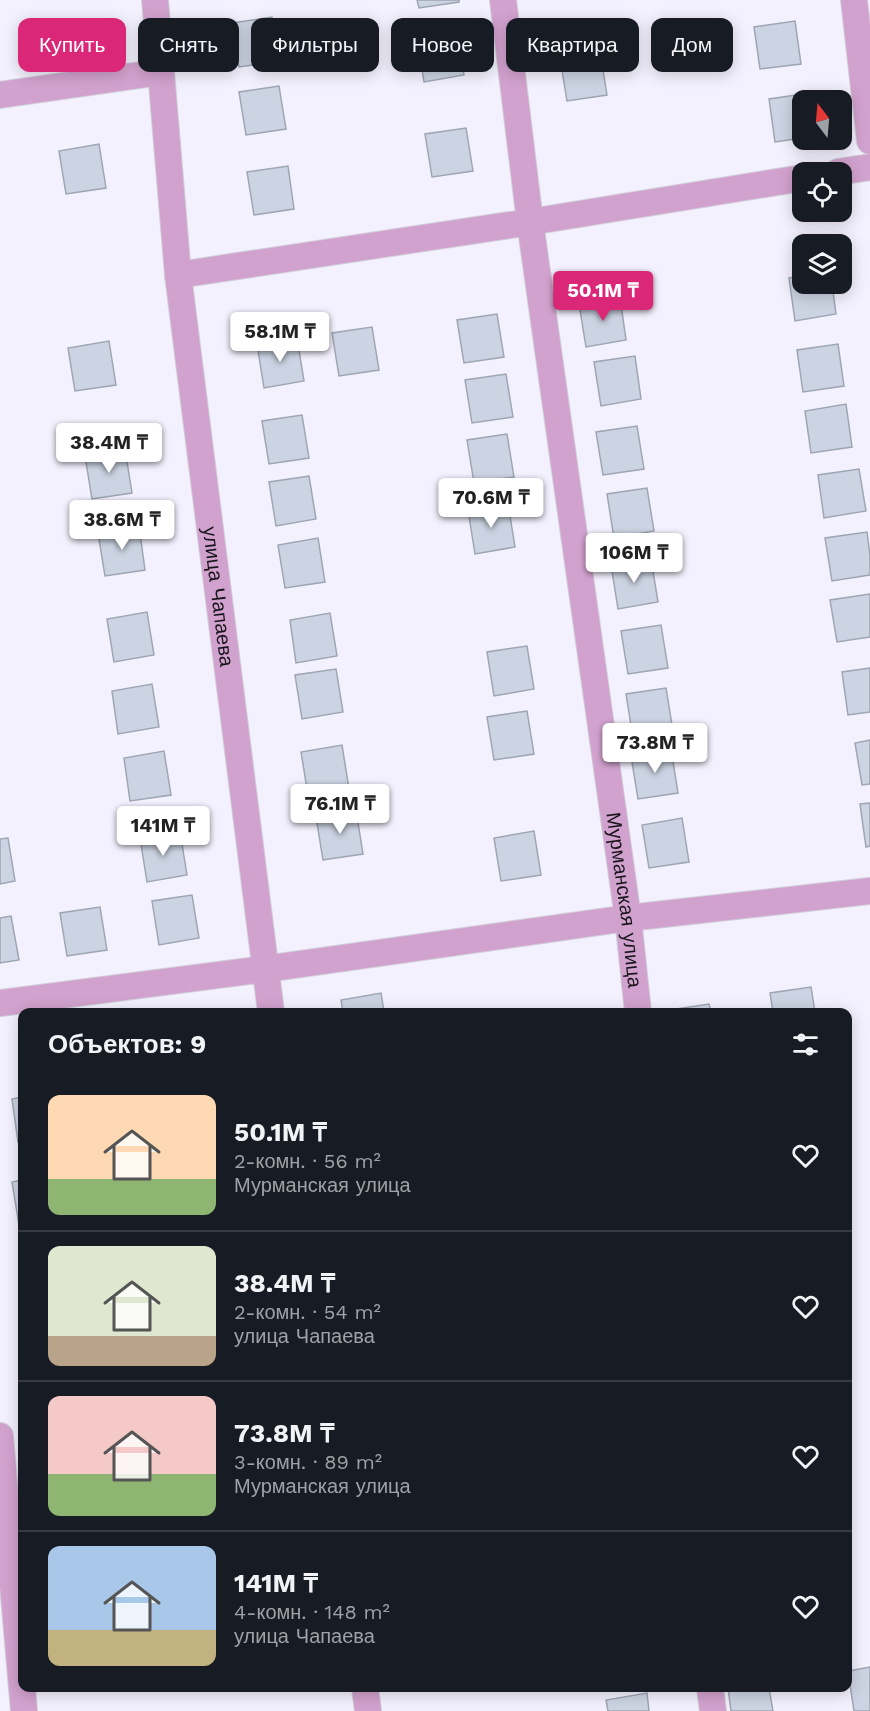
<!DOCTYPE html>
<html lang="ru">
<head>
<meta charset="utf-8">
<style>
	body { margin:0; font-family:"Work Sans",sans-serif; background:#20242c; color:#f1f3f6; height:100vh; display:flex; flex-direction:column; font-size:22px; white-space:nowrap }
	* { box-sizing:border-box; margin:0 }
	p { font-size:20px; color:#9ea1a6 }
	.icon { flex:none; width:33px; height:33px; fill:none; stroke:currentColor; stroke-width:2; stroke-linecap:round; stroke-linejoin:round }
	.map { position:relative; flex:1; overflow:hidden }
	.sheet { position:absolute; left:18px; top:1008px; width:834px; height:684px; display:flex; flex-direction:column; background:#171b24; border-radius:12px; box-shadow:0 3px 15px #0003 }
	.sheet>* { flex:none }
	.hud { position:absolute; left:18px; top:18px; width:834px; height:54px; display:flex; gap:12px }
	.needle { width:39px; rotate:344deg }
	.buttons { position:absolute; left:792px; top:90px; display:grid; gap:12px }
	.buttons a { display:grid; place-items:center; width:60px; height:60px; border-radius:12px; background:#171b24; box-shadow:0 3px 15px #0003; font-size:30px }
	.price { position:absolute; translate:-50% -51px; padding:0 14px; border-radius:6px; background:#fff; color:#222; font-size:20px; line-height:39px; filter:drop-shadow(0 2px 3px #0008) }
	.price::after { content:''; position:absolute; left:50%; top:36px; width:18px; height:14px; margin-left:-9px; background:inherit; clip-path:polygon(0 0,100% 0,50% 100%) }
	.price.on { background:#db2777; color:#fff }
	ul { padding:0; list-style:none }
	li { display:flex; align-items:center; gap:18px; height:150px; padding:0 30px }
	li+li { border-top:2px solid #363941 }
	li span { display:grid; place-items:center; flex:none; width:168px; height:120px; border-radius:12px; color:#555 }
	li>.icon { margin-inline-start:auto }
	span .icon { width:72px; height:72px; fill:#fffc; stroke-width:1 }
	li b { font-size:26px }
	h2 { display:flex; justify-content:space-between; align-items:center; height:72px; padding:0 30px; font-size:26px }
	.chip { padding:0 21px; border-radius:12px; background:#171b24; box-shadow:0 3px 15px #0003; font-size:21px; line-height:54px }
	.chip.on { background:#db2777; color:#fff }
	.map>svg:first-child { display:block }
</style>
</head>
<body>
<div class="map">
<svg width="870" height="1711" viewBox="0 0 870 1711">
	<rect width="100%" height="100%" fill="#f4f1fe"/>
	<g fill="#ccd4e3" stroke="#9ea5b3" stroke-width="1.5">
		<polygon points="417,0 459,0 459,2 419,8"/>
		<polygon points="272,17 279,61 239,67 232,23"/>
		<polygon points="795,21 801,64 760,69 754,27"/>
		<polygon points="457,32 464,75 424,82 417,38"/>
		<polygon points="600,51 607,95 567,101 560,58"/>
		<polygon points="279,86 286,129 246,135 239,92"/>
		<polygon points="810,93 811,100 802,100 802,138 775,142 769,99"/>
		<polygon points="466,128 473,171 432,177 425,134"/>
		<polygon points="99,144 106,188 66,194 59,151"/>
		<polygon points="288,166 294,209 254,215 247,172"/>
		<polygon points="802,276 802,284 832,284 836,314 795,321 789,278"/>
		<polygon points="620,297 626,340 586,347 579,304"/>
		<polygon points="497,314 504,357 464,363 457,320"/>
		<polygon points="372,327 379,370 339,376 332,333"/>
		<polygon points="297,338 304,381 264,388 257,344"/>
		<polygon points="109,341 116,385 75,391 68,348"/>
		<polygon points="838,344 844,386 803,392 797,350"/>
		<polygon points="635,356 641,399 601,406 594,362"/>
		<polygon points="506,374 513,417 472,423 465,380"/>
		<polygon points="846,404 852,447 811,453 805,411"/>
		<polygon points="302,415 309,458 269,464 262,421"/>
		<polygon points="637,426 644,469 603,475 596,432"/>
		<polygon points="507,434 514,477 474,483 467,440"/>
		<polygon points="125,449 132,493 92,499 85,456"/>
		<polygon points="859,469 866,511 824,518 818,475"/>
		<polygon points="309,476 316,519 276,526 269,482"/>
		<polygon points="647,488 654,531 614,538 607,494"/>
		<polygon points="508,504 515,547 475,554 468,510"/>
		<polygon points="139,526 145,570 105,576 98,533"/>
		<polygon points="867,532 870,555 870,575 832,581 825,538"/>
		<polygon points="318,538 325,582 285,588 278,545"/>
		<polygon points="651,559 658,602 618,609 611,565"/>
		<polygon points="870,594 870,637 837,642 830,600"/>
		<polygon points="147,612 154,655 114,662 107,619"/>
		<polygon points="330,613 337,656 296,663 290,620"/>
		<polygon points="661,625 668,668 628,674 621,631"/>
		<polygon points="527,646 534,689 494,696 487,652"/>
		<polygon points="870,668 870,712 848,715 842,672"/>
		<polygon points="336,669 343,712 302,719 295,675"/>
		<polygon points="152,684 159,727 118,734 112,691"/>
		<polygon points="666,688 673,731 633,738 626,694"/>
		<polygon points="527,711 534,754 494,760 487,717"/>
		<polygon points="870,740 870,784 862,785 855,743"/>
		<polygon points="342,745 349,789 308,795 301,752"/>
		<polygon points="671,749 678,793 638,799 631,756"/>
		<polygon points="164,751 171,795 130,801 124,758"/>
		<polygon points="870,803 870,846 866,847 860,804"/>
		<polygon points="356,810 363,854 323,860 316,817"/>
		<polygon points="682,818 689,862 649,868 642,825"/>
		<polygon points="534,831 541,875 501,881 494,838"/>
		<polygon points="180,832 187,875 147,882 140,838"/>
		<polygon points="8,838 15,881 0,884 0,839"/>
		<polygon points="192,895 199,938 159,945 152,901"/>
		<polygon points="100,907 107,950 67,956 60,913"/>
		<polygon points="11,916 19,960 0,963 0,918"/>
		<polygon points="811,987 815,1012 773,1012 770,993"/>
		<polygon points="381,993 384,1012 343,1012 341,1000"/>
		<polygon points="709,1004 711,1012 670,1012 669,1010"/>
		<polygon points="22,1097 22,1141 18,1142 12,1099"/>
		<polygon points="22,1180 22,1225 19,1225 12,1182"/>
		<polygon points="870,1667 870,1711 854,1711 848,1671"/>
		<polygon points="728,1688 769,1688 773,1711 731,1711"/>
		<polygon points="647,1693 649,1711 608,1711 606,1700"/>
	</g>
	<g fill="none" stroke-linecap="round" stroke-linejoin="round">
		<g stroke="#d1ceda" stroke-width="28">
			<g id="street">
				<path id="s1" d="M 155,0 L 178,275 L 271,1012"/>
				<path id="s2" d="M 503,0 L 530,222 L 628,918 L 638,1012"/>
				<polyline points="854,0 870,141"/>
				<polyline points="0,95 161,72"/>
				<polyline points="838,172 870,167"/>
				<polyline points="178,275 530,222 802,178"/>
				<polyline points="0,1003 265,969 628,918 870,891"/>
				<polyline points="0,1436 24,1711"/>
				<polyline points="365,1688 368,1711"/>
				<polyline points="710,1688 713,1711"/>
			</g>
		</g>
		<use href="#street" stroke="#d2a2ce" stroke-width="26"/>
	</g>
	<g text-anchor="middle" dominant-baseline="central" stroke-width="4.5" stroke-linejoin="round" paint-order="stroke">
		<g font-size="20" fill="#18161c" stroke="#f4f1fe">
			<text stroke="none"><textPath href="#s1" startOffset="600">улица Чапаева</textPath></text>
			<text stroke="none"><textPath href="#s2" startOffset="908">Мурманская улица</textPath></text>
		</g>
	</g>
</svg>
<div class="buttons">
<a><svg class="needle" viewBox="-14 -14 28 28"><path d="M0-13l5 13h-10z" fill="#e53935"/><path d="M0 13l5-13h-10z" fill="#9ea1a6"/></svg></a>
<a><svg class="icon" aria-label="locate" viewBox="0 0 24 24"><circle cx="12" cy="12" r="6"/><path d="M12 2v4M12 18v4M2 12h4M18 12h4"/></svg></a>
<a><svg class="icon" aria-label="layers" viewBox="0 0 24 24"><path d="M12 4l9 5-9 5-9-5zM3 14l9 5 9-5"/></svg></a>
</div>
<b class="price on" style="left:603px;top:322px">50.1M ₸</b>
<b class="price" style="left:280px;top:363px">58.1M ₸</b>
<b class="price" style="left:109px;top:474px">38.4M ₸</b>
<b class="price" style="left:491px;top:529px">70.6M ₸</b>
<b class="price" style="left:122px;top:551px">38.6M ₸</b>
<b class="price" style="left:634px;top:584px">106M ₸</b>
<b class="price" style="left:655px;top:774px">73.8M ₸</b>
<b class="price" style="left:340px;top:835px">76.1M ₸</b>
<b class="price" style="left:163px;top:857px">141M ₸</b>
<div class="hud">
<a class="chip on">Купить</a>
<a class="chip">Снять</a>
<a class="chip">Фильтры</a>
<a class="chip">Новое</a>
<a class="chip">Квартира</a>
<a class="chip">Дом</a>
</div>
<section class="sheet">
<h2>Объектов: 9<svg class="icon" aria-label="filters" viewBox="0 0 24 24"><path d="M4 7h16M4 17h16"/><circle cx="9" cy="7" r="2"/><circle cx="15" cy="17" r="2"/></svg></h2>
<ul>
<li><span style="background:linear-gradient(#ffd9b3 70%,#8fb573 0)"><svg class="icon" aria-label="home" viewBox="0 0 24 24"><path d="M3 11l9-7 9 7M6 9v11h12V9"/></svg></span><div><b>50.1M ₸</b><p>2-комн. · 56 m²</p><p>Мурманская улица</p></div><svg class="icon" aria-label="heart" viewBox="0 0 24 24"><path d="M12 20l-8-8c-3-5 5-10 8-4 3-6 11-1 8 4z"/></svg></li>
<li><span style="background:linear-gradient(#dfe7d0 75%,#b9a48a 0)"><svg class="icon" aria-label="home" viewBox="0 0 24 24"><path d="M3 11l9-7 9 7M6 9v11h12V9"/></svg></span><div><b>38.4M ₸</b><p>2-комн. · 54 m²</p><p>улица Чапаева</p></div><svg class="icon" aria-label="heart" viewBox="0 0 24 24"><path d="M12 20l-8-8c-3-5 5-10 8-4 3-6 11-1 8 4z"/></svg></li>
<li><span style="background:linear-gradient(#f6c9c9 65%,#8fb573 0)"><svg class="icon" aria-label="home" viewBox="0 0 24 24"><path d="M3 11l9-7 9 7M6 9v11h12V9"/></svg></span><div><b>73.8M ₸</b><p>3-комн. · 89 m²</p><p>Мурманская улица</p></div><svg class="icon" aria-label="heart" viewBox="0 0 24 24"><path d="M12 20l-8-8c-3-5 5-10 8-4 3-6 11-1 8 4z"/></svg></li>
<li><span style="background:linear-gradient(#a9c7e8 70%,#c2b280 0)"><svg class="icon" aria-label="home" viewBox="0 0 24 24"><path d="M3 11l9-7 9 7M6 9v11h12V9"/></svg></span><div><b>141M ₸</b><p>4-комн. · 148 m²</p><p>улица Чапаева</p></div><svg class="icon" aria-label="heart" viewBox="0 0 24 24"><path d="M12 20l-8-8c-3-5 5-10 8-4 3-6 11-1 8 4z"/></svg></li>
</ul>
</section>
</div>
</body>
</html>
